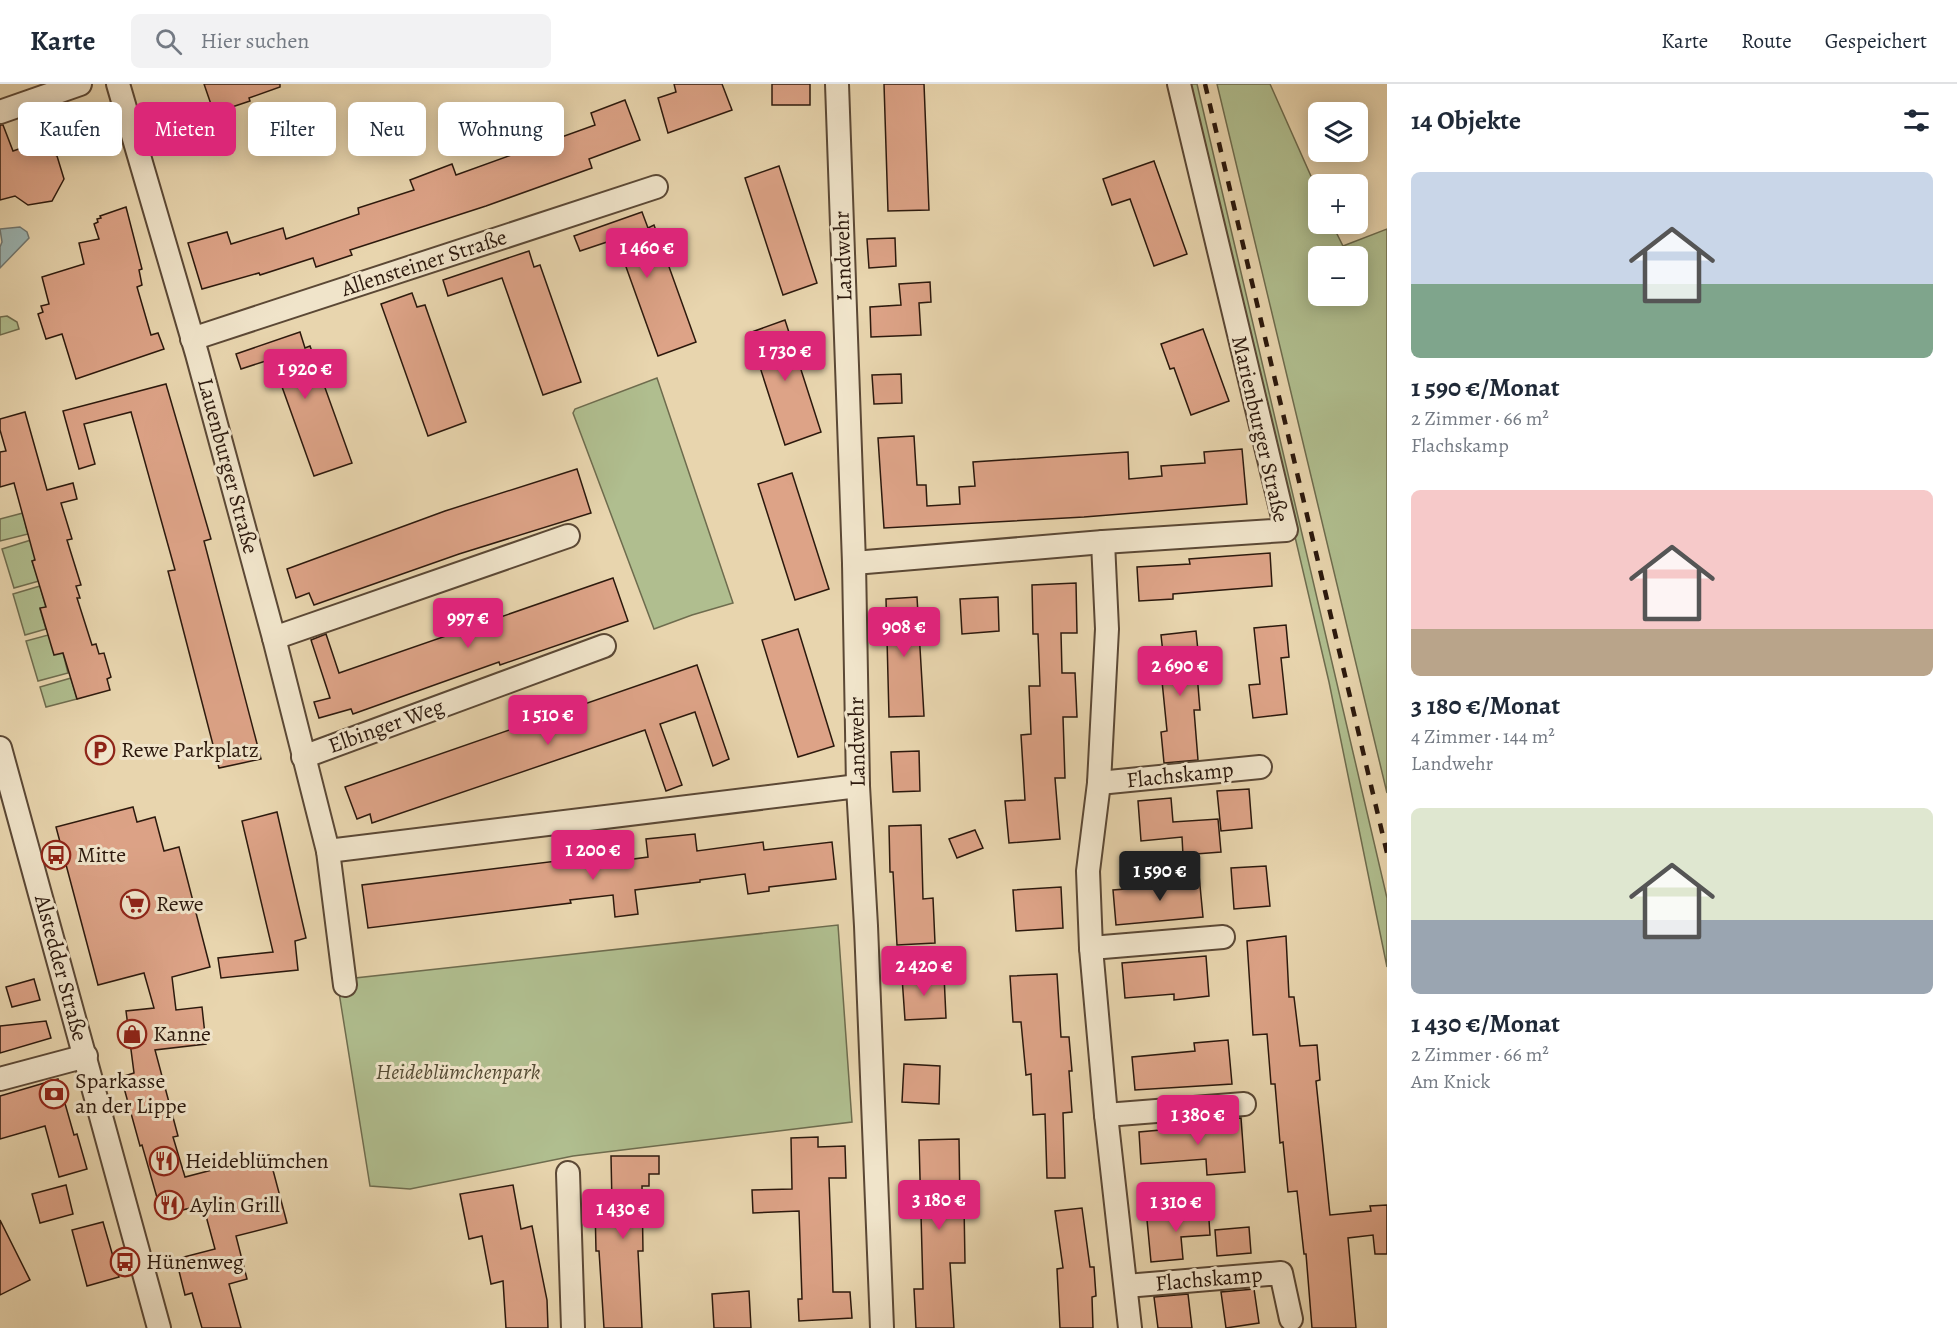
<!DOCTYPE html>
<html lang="de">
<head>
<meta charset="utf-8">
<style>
	body { margin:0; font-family:Alegreya,serif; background:#f2f2f3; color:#1f2937; height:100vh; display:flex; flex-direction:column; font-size:22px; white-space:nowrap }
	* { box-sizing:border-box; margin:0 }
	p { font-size:20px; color:#747a83 }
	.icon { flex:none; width:33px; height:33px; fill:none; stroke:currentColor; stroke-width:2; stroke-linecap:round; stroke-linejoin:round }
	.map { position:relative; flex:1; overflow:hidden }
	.details { display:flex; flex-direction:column; background:#fff; width:570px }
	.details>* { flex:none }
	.hud { position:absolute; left:18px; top:18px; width:570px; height:54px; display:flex; gap:12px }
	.buttons { position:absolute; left:1308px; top:18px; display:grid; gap:12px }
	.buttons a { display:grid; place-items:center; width:60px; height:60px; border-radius:9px; background:#fff; box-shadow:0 3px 15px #0003; font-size:30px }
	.price { position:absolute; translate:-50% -51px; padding:0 14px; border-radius:6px; background:#db2777; color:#fff; font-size:20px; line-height:39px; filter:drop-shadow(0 2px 3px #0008) }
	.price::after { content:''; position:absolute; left:50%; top:36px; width:18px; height:14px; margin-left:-9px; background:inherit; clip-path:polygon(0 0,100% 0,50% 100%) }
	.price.on { background:#222; color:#fff }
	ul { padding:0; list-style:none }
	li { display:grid; align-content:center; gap:12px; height:318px; padding:0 24px }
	li span { display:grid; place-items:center; height:186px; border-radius:9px; color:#555 }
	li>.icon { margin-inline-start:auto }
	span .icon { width:108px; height:108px; fill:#fffc; stroke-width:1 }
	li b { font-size:26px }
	h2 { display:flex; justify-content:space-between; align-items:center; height:72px; padding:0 24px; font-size:26px }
	.tag { padding:0 21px; border-radius:9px; background:#fff; box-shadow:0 3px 15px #0003; font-size:21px; line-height:54px }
	.tag.on { background:#db2777; color:#fff }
	header { display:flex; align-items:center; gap:36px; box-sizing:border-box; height:84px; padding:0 30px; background:#fff; border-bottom:2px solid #e0e1e3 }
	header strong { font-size:28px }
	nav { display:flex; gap:33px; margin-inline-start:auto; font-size:21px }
	.search { width:420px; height:54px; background:#f2f2f3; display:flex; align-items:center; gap:15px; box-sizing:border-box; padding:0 21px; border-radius:9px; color:#747a83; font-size:22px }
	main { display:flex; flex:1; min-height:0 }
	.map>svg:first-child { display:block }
</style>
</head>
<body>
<header>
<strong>Karte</strong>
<div class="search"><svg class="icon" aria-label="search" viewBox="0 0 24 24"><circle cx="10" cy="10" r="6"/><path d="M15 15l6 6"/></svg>Hier suchen</div>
<nav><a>Karte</a><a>Route</a><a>Gespeichert</a></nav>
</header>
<main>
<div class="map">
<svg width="1387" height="1244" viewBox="0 0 1387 1244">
	<rect width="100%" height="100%" fill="#e8d5ae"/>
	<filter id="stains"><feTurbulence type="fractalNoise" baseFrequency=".00333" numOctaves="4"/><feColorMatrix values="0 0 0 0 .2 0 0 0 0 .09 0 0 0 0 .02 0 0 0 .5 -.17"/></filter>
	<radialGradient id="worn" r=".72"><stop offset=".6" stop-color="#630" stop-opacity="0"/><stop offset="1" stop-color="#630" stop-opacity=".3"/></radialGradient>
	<g fill="#b0be8f" stroke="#6e6c4e" stroke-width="1.5" fill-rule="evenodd">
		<polygon points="1189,0 1197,0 1387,814 1387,883 1329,598"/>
		<path d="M 1217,0 L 1270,0 L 1318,108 L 1318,140 L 1332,140 L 1343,162 L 1387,145 L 1387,709 ZM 1358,172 L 1358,212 L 1318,212 L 1318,172 Z"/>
		<polygon points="7,232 17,238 19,245 0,251 0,233"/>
		<polygon points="657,294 733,519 692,531 654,545 573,329 575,325"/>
		<polygon points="23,429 28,450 0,457 0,435"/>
		<polygon points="31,456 37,475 32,477 39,497 14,504 2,465"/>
		<polygon points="40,502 46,523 40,525 46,545 25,551 13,510"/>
		<polygon points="48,551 63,569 68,589 38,597 26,557"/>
		<polygon points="71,594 77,615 46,623 40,603"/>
		<polygon points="838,841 852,1038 573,1072 410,1105 370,1102 337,896"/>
	</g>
	<polygon fill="#9bb6b5" stroke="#6f7772" stroke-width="1.5" points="20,143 27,148 29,154 0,184 0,163 2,158 0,145"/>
	<g fill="#dda387" stroke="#2c190d" stroke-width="1.5">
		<polygon points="204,0 280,0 280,3 249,14 250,17 214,29"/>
		<polygon points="674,0 722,0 732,26 668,49 658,14 676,8"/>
		<rect x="772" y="0" width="38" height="21"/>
		<polygon points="884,0 924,0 929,126 888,127"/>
		<polygon points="625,16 640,56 589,75 592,84 486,122 350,166 352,171 316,183 313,174 260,191 259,189 202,205 188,159 227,148 231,160 283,144 286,155 359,130 358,124 414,106 410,96 452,80 456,91 595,41 591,29"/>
		<polygon points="0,41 3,41 13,67 36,59 57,72 64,95 52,117 28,121 15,112 0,116"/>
		<polygon points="1154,77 1187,170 1154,182 1130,115 1112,121 1103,95"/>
		<polygon points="779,82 817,199 783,211 745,94"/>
		<polygon points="126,123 142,185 139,186 142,201 137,203 151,251 158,249 164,265 76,295 62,250 46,255 38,230 43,228 41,222 49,220 42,193 84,180 79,159 99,155 94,140 98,138 97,135 101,134 100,132"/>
		<polygon points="642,128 648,144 654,141 696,258 658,272 616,155 580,167 574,152"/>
		<polygon points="895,154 896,182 869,184 867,155"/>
		<polygon points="529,167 534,183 540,181 581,298 543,311 502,194 448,212 443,196"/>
		<polygon points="930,198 931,218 919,219 921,251 871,253 870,223 901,221 899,200"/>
		<polygon points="412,209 417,223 425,221 466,338 428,352 381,220"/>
		<polygon points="785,236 821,348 785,361 749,249"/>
		<polygon points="1203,245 1229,317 1191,331 1174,284 1170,285 1161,260"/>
		<polygon points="300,248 305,264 310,262 352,379 314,392 272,275 241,285 236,270"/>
		<polygon points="901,290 902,319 874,320 872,291"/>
		<polygon points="166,300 211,455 204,457 261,675 219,684 168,487 175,486 131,328 84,340 95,380 79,385 63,327"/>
		<polygon points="25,328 47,406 73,399 77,415 61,419 72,455 67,456 81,501 76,502 80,514 77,514 92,561 96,560 99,570 104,569 111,593 107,595 110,606 77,615 63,569 54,571 40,524 46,523 32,477 35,476 14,399 0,403 0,368 6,367 0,346 0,335"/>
		<polygon points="914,352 917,401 926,401 927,422 960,420 959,403 975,402 973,378 1128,368 1129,395 1162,392 1161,382 1205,379 1204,368 1242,365 1247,420 1084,433 884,444 878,354"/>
		<polygon points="577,385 591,429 459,470 314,521 309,509 296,514 287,485 445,427"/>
		<polygon points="792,389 829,505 795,516 758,400"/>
		<polygon points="1270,469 1272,502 1173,510 1173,515 1139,517 1137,483 1190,480 1189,475"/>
		<polygon points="613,494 628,537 500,581 499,578 353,630 351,625 319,634 314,618 330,614 311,556 326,550 339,589"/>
		<polygon points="1076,499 1077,549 1061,549 1062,589 1075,589 1077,633 1063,633 1065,694 1055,694 1060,755 1009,759 1005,717 1025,716 1021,651 1031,650 1029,602 1040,602 1038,550 1033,550 1032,501"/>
		<polygon points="917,513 924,632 889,633 886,515"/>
		<polygon points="998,513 999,547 962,550 960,515"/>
		<polygon points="1286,541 1289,573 1281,574 1287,630 1253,634 1249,601 1260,600 1254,544"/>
		<polygon points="798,545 834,662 798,673 762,556"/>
		<polygon points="1196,547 1199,577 1196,578 1200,626 1194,626 1198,676 1164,679 1161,648 1167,647 1162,597 1166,597 1161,551"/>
		<polygon points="697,581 729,675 713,682 695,628 660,640 682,701 666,707 645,646 372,739 370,730 357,735 345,703"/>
		<polygon points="919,667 920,707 893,708 891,668"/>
		<polygon points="1249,705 1252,744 1221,747 1217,707"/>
		<polygon points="1171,714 1173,738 1218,735 1221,768 1183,771 1182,753 1141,757 1138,717"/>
		<polygon points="133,723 137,738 155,733 164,767 179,763 210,883 172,893 176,926 202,923 206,960 155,966 178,1052 173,1053 185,1093 269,1071 287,1139 236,1152 247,1195 229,1200 241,1244 202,1244 192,1209 185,1211 176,1175 215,1165 203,1121 162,1131 142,1061 140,1062 121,993 134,989 126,927 154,924 144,889 98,901 56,743"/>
		<polygon points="277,728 306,854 295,857 298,886 221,894 218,874 273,868 242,737"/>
		<polygon points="921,741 923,815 933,814 935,859 897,861 893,788 890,788 889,742"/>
		<polygon points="975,746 983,764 957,774 949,755"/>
		<polygon points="695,750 697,767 763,758 764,766 832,758 836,795 769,803 769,807 748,810 745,790 700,796 700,798 635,806 638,830 615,833 613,811 570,816 571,819 368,844 362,801 565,776 566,784 648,773 646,755"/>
		<polygon points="1266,782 1270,822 1234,825 1231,784"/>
		<polygon points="1199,791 1203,833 1116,841 1113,806 1163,802 1162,794"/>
		<polygon points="1061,803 1063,844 1016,847 1013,806"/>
		<polygon points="1286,852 1289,913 1294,913 1300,962 1317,961 1320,996 1316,997 1330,1131 1371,1127 1370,1122 1387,1121 1387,1170 1375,1170 1373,1151 1348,1154 1356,1244 1312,1244 1306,1170 1304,1170 1297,1107 1288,1108 1283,1058 1280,1059 1275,1000 1271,1000 1267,950 1253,951 1247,857"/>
		<polygon points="1206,872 1209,912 1174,916 1174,910 1125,914 1122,879"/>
		<polygon points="1057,890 1061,953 1069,953 1072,987 1069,987 1072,1028 1063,1029 1065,1094 1047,1094 1045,1030 1033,1031 1031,990 1026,991 1021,938 1013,938 1010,892"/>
		<polygon points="929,891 944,891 946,934 905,936 902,893"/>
		<polygon points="34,895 40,916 12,923 6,903"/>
		<polygon points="46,937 51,954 0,969 0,942"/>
		<polygon points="1228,956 1232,1000 1135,1006 1132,973 1195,967 1194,959"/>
		<polygon points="904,980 940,982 939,1020 902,1018"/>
		<polygon points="58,995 74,1051 77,1050 87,1085 59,1093 45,1042 0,1055 0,1012"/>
		<polygon points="1241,1034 1245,1088 1207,1091 1206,1075 1141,1080 1139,1048 1204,1042 1203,1037"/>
		<polygon points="818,1053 818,1063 845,1062 846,1094 829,1094 832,1174 833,1208 850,1208 852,1234 799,1237 798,1215 802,1215 799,1127 753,1129 752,1106 792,1105 791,1054"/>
		<polygon points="959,1055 960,1120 964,1120 965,1179 950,1179 954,1244 916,1244 914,1205 923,1205 919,1056"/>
		<polygon points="611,1072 659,1072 659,1090 649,1090 649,1102 642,1102 643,1167 638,1167 642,1244 604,1244 599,1167 596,1167 595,1122 612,1121"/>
		<polygon points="66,1101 73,1130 40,1139 32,1110"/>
		<polygon points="513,1101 521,1145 532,1142 547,1216 548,1244 506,1244 503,1197 491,1200 482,1152 469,1155 460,1110"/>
		<polygon points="1208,1121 1210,1151 1181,1153 1183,1175 1151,1178 1147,1136 1186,1133 1186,1123"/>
		<polygon points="1082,1124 1090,1183 1094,1183 1096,1212 1092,1213 1093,1244 1060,1244 1057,1185 1063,1184 1055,1127"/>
		<polygon points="0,1136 30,1196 0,1211"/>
		<polygon points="103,1138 119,1193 87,1202 72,1146"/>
		<polygon points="1249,1143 1251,1169 1217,1172 1215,1146"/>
		<polygon points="1254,1205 1259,1239 1226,1244 1221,1208"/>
		<polygon points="749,1207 751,1244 714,1244 712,1210"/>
		<polygon points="1188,1210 1192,1244 1158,1244 1154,1213"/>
	</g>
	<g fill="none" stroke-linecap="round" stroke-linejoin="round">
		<g stroke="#5b4835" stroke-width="26">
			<g id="minor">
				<polyline points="118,0 197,270 274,554 328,767 345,901"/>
				<polyline points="837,0 854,479 858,702 866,842 882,1244"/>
				<polyline points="0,28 80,0"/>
				<polyline points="192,255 656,103"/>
				<polyline points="1103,458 1107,545 1099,699 1088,787 1091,864 1106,1031 1130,1244"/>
				<polyline points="854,479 1103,458 1286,446 1179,0"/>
				<polyline points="274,554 568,452"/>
				<polyline points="0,664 159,1244"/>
				<polyline points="303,673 604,562"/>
				<polyline points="1099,699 1260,683"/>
				<polyline points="328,767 858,702"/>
				<polyline points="1091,864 1223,853"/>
				<polyline points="0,995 86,972"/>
				<polyline points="1106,1031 1244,1020"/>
				<polyline points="568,1089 573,1244"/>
				<polyline points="1126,1202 1281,1189 1291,1235"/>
			</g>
		</g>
		<use href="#minor" stroke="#f0e4ca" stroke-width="22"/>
		<polyline stroke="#2c190d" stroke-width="4.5" stroke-dasharray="10 10" stroke-linecap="butt" points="1205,0 1387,769"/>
	</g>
	<defs>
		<g id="parking-ring" transform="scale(1.5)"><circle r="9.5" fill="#f0e4ca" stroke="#8f2418" stroke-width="1.5"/><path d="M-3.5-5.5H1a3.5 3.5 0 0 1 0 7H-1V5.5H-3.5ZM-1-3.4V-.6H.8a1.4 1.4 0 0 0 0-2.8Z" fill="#8f2418"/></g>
		<g id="bus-ring" transform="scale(1.5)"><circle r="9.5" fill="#f0e4ca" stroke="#8f2418" stroke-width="1.5"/><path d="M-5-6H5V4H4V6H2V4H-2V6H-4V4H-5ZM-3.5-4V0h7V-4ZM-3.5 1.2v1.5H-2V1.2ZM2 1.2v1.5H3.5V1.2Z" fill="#8f2418"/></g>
		<g id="supermarket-ring" transform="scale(1.5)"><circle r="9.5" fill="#f0e4ca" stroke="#8f2418" stroke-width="1.5"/><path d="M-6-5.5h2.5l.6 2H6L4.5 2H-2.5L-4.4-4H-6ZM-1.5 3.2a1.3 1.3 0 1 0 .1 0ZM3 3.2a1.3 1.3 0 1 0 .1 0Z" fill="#8f2418"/></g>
		<g id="shop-ring" transform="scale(1.5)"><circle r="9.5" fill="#f0e4ca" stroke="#8f2418" stroke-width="1.5"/><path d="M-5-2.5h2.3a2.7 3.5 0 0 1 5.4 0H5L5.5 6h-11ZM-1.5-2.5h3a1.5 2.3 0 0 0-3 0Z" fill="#8f2418"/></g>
		<g id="bank-ring" transform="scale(1.5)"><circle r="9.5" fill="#f0e4ca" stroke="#8f2418" stroke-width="1.5"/><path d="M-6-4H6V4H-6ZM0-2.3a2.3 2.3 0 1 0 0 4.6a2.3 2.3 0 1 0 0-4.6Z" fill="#8f2418"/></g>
		<g id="restaurant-ring" transform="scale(1.5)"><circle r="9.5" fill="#f0e4ca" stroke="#8f2418" stroke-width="1.5"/><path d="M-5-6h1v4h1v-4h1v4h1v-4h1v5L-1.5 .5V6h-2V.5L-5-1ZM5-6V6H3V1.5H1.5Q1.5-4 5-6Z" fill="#8f2418"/></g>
	</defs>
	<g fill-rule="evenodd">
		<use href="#parking-ring" x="100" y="666"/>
		<use href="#bus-ring" x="56" y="771"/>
		<use href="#supermarket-ring" x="135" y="820"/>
		<use href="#shop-ring" x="132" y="950"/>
		<use href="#bank-ring" x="54" y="1010"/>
		<use href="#restaurant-ring" x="164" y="1077"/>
		<use href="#restaurant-ring" x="169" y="1121"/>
		<use href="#bus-ring" x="125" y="1178"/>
	</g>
	<g text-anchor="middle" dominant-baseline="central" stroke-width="6" stroke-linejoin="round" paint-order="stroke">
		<g font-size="22" fill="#2c190d" stroke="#f0e4ca">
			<text transform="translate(843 172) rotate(-92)">Landwehr</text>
			<text transform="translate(424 179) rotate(-18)">Allensteiner Straße</text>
			<text transform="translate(1260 345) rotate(77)">Marienburger Straße</text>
			<text transform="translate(228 382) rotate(75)">Lauenburger Straße</text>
			<text transform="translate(386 642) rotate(-20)">Elbinger Weg</text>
			<text transform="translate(857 658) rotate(-91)">Landwehr</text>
			<text transform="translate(1180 691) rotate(-6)">Flachskamp</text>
			<text transform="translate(61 884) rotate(75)">Alstedder Straße</text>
			<text transform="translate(1209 1195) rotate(-5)">Flachskamp</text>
		</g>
		<g font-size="22" fill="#2c190d" stroke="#f0e4ca" text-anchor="start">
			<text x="121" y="666">Rewe Parkplatz</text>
			<text x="77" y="771">Mitte</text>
			<text x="156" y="820">Rewe</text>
			<text x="153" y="950">Kanne</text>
			<text x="75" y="997">Sparkasse<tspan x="75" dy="25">an der Lippe</tspan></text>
			<text x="185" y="1077">Heideblümchen</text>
			<text x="190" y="1121">Aylin Grill</text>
			<text x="146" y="1178">Hünenweg</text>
		</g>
		<g font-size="22" font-style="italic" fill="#544b34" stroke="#f0e4ca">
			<text x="458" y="988">Heideblümchenpark</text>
		</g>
	</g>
	<rect width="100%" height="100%" filter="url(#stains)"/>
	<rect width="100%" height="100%" fill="url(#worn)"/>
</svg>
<div class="buttons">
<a><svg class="icon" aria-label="layers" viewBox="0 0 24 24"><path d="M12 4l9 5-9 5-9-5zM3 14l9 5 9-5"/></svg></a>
<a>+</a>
<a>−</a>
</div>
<b class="price" style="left:647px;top:195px">1 460 €</b>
<b class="price" style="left:785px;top:298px">1 730 €</b>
<b class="price" style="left:305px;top:316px">1 920 €</b>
<b class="price" style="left:468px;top:565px">997 €</b>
<b class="price" style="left:904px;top:574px">908 €</b>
<b class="price" style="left:1180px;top:613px">2 690 €</b>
<b class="price" style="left:548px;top:662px">1 510 €</b>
<b class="price" style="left:593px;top:797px">1 200 €</b>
<b class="price on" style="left:1160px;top:818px">1 590 €</b>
<b class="price" style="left:924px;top:913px">2 420 €</b>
<b class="price" style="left:1198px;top:1062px">1 380 €</b>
<b class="price" style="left:939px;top:1147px">3 180 €</b>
<b class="price" style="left:1176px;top:1149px">1 310 €</b>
<b class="price" style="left:623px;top:1156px">1 430 €</b>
<div class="hud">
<a class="tag">Kaufen</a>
<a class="tag on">Mieten</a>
<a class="tag">Filter</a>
<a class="tag">Neu</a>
<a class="tag">Wohnung</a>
</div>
</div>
<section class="details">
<h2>14 Objekte<svg class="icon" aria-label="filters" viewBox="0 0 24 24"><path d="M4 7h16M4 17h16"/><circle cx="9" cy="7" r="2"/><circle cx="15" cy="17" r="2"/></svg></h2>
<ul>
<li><span style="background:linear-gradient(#c9d6e8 60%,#7fa58c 0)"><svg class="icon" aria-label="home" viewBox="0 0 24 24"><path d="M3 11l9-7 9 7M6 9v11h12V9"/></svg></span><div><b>1 590 €/Monat</b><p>2 Zimmer · 66 m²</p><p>Flachskamp</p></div></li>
<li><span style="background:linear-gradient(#f6c9c9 75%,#b9a48a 0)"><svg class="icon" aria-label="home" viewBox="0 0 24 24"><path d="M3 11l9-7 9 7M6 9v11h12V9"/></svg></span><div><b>3 180 €/Monat</b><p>4 Zimmer · 144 m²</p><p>Landwehr</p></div></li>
<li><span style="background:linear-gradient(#dfe7d0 60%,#9aa5b1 0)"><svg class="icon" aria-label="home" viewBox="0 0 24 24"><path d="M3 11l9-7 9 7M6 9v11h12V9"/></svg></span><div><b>1 430 €/Monat</b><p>2 Zimmer · 66 m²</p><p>Am Knick</p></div></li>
</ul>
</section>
</main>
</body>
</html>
